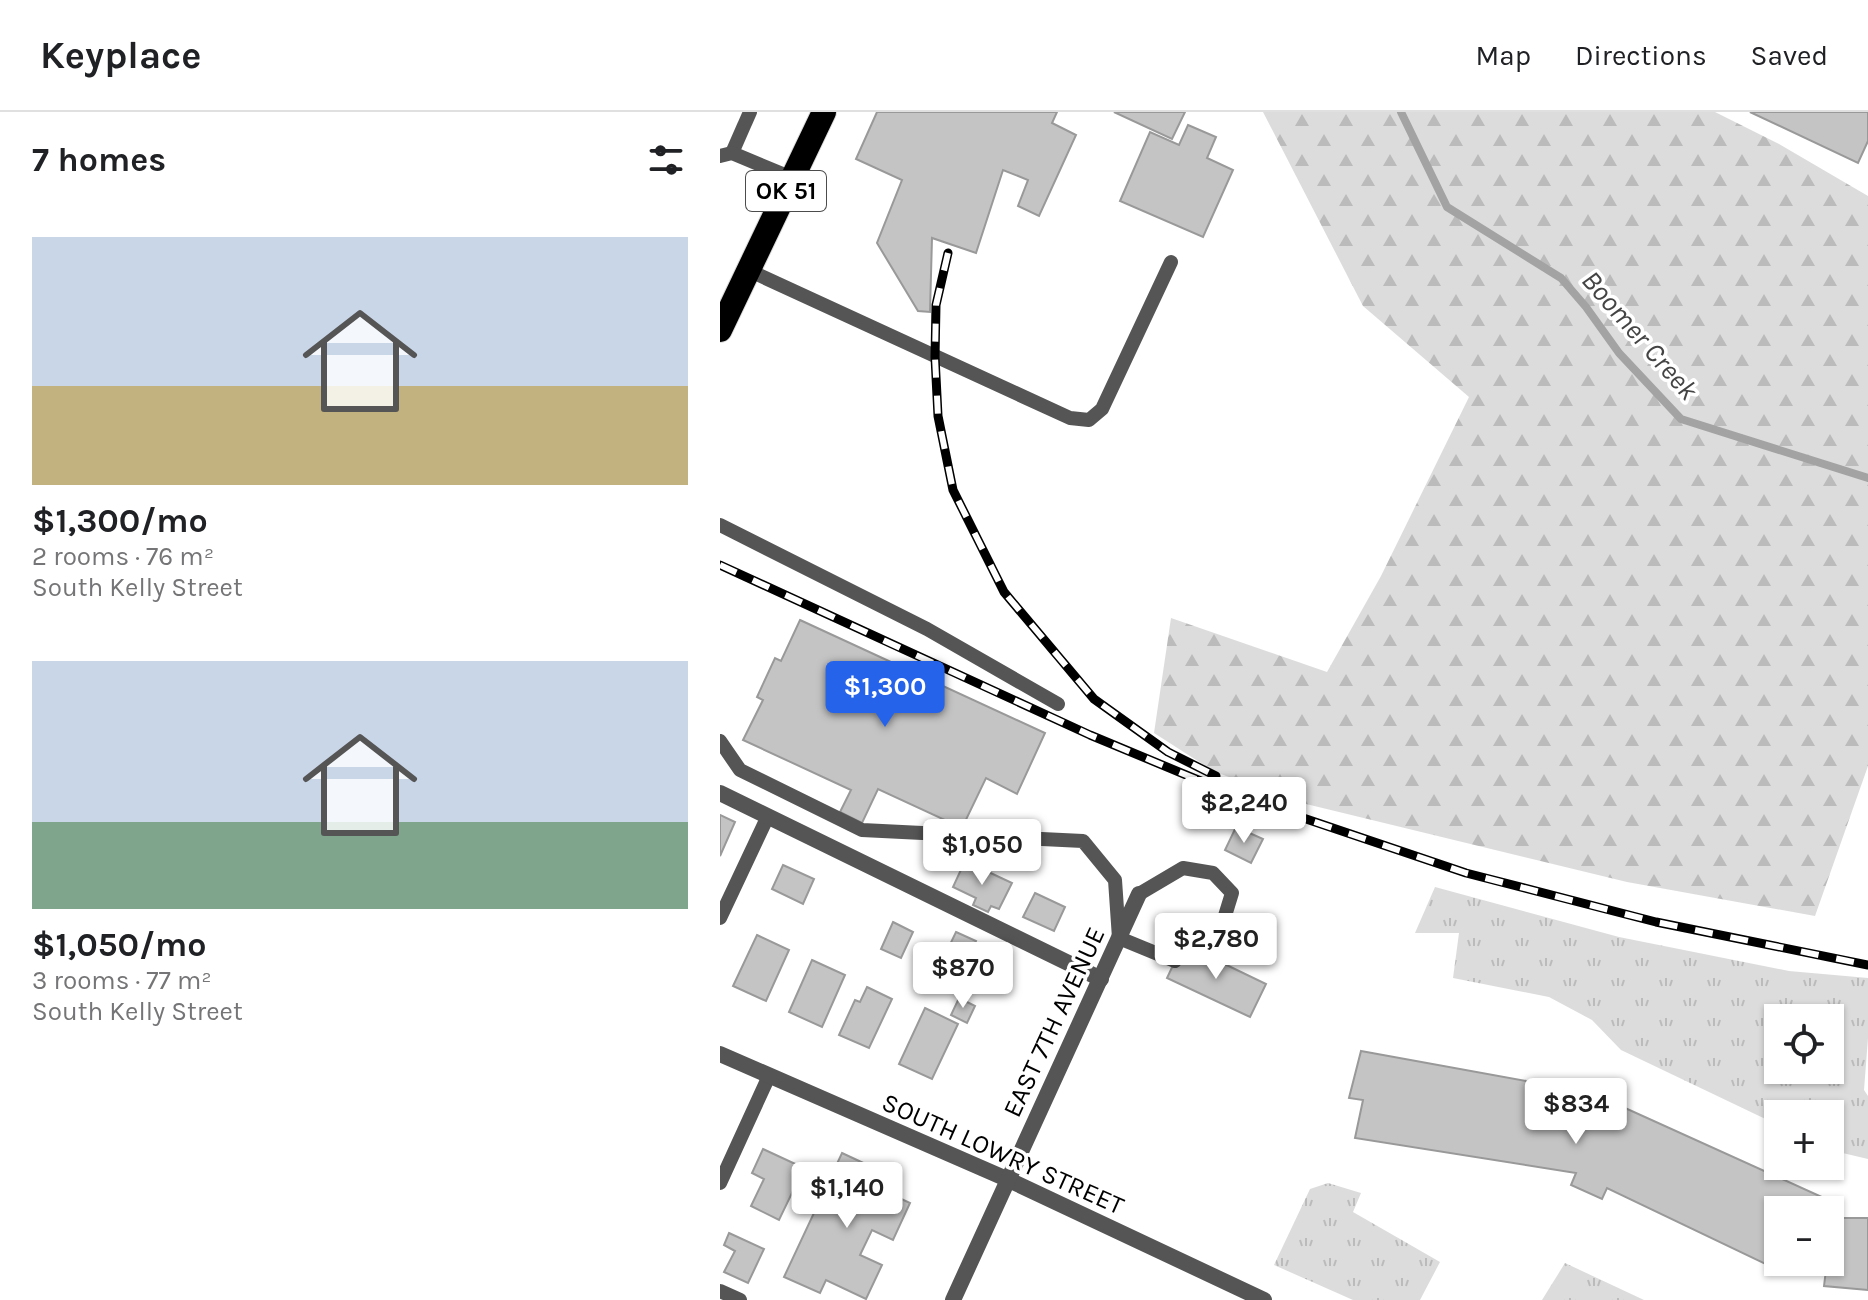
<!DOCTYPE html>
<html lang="en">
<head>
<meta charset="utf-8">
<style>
	body { margin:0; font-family:Karla,sans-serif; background:#f2f2f2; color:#202124; height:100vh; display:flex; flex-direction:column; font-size:30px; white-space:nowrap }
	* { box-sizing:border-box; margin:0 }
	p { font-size:26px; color:#757577 }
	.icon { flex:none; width:44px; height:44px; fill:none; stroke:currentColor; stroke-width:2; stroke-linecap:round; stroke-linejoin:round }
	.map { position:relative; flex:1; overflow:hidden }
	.sheet { display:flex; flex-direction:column; background:#fff; width:720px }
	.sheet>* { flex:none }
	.tools { position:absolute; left:1044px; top:892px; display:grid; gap:16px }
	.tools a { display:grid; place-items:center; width:80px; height:80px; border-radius:0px; background:#fff; box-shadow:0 2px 6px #0004; font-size:40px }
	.price { position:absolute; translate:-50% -68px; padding:0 18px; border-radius:8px; background:#fff; color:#222; font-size:26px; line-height:52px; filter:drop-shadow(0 2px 4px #0008) }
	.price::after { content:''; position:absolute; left:50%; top:48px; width:24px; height:18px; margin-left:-12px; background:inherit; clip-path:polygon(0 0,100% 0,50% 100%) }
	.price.selected { background:#2563eb; color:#fff }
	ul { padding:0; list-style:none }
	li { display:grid; align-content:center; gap:16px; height:424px; padding:0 32px }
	li span { display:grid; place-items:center; height:248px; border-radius:0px; color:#555 }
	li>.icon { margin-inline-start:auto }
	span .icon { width:144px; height:144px; fill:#fffc; stroke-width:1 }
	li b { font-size:34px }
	h2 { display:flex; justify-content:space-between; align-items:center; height:96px; padding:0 32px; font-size:34px }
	header { display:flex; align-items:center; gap:48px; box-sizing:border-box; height:112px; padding:0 40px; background:#fff; border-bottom:2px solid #e0e0e0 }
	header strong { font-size:38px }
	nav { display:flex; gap:44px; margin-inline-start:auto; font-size:28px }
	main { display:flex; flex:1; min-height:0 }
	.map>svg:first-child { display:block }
</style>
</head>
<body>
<header>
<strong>Keyplace</strong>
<nav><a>Map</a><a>Directions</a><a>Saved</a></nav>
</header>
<main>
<section class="sheet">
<h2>7 homes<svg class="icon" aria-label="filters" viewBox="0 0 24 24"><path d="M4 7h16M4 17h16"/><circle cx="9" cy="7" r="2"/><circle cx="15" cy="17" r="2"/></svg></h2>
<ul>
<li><span style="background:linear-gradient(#c9d6e8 60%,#c2b280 0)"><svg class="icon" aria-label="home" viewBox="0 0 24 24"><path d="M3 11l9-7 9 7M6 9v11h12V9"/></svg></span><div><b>$1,300/mo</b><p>2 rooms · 76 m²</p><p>South Kelly Street</p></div></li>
<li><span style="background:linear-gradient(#c9d6e8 65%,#7fa58c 0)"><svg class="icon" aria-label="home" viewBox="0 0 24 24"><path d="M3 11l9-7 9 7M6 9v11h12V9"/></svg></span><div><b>$1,050/mo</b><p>3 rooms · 77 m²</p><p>South Kelly Street</p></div></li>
</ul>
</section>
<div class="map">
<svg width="1148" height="1188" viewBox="0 0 1148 1188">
	<defs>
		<pattern id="grass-tufts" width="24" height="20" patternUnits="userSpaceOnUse" patternTransform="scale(2)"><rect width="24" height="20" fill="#dcdcdc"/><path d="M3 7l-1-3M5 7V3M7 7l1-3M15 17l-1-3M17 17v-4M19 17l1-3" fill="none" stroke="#bbb"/></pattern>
		<pattern id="forest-firs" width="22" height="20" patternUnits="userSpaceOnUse" patternTransform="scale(2)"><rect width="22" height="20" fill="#dcdcdc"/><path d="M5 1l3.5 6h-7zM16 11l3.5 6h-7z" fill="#bbb"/></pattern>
	</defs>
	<rect width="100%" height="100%" fill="#fff"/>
	<g fill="url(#grass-tufts)" fill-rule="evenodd">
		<path d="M 715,775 L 899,825 L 1069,859 L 1148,866 L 1148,926 L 1144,978 L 1148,984 L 1148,1047 L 1110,1038 L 1110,1002 L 1058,1002 L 1058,1013 L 901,938 L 872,908 L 829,885 L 733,866 L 739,821 L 695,821 ZM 1058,906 L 1110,906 L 1110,958 L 1058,958 Z"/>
		<polygon points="608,1071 641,1081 633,1100 720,1150 700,1188 633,1188 554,1153 590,1077"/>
		<polygon points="845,1151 924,1188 822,1188"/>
	</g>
	<polygon fill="url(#forest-firs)" points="543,0 995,0 1059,32 1148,84 1148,654 1095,804 907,770 582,691 495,660 434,621 451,506 607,560 661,464 749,285 643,194"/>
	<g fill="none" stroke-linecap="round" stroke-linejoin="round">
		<polyline stroke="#a3a3a3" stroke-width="8" points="681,0 727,95 841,166 866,195 899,241 961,307 1148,366"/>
	</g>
	<g fill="#c4c4c4" stroke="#999" stroke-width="2">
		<polygon points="157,0 337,0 332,11 356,23 319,104 298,94 308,68 283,58 256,141 212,126 210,200 198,199 157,131 182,68 136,47"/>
		<polygon points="394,0 465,0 452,27"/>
		<polygon points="1030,0 1148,0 1148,29 1138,51"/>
		<polygon points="468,13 496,25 487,46 513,58 483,125 400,89 430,20 459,33"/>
		<polygon points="80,508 325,621 297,682 266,666 242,716 158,677 142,711 120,700 131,678 23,628 43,588 37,585 55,546 61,549"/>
		<polygon points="0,703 15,710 0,744"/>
		<polygon points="516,715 543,727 531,751 505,738"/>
		<polygon points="245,749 292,771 279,797 271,794 268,800 253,793 256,786 233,775"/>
		<polygon points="63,753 94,767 83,792 52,777"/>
		<polygon points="315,781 345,795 334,819 303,805"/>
		<polygon points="173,810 193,820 181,846 161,837"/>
		<polygon points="236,820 256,829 243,856 223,847"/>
		<polygon points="37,823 69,838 46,889 13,874"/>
		<polygon points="463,832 546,872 530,905 447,866"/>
		<polygon points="92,848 125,863 102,915 69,900"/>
		<polygon points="147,875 172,887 149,936 119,923 135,888 140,890"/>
		<polygon points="239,886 255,894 247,911 231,903"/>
		<polygon points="205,896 238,912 212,967 179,952"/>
		<polygon points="641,939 872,981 1104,1086 1098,1098 1058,1098 1058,1150 1061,1150 1058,1158 887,1076 882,1087 851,1073 856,1061 635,1026 643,988 629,986"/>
		<polygon points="43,1037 84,1056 59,1108 31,1094 44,1067 32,1061"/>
		<polygon points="122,1041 167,1062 160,1077 190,1091 173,1128 152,1118 140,1143 162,1153 146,1187 106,1168 100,1181 64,1165"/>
		<polygon points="1112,1106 1148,1106 1148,1178 1104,1174 1107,1150 1110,1150"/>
		<polygon points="9,1121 44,1137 28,1171 4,1160 15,1139 4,1133"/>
	</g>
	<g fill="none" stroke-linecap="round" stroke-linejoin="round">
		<g stroke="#dbdbdb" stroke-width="26">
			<polyline id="highway" points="0,218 104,0"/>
		</g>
		<g stroke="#555" stroke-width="14">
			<polyline points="12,41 30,0"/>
			<polyline points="0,44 12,41 72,66"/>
			<polyline points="28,158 350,306 369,308 382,297 451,150"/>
			<polyline points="0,413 207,517 338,592"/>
			<polyline points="0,629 20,658 142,718 363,729 395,768 399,826 455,849"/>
			<polyline points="419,782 463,756 493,761 512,781 492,846"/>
			<polyline points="0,806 48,704"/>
			<polyline points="0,1071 49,964"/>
			<polyline points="0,1179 20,1188"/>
		</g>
		<g stroke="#555" stroke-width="16">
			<polyline points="0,681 381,867"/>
			<polyline points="0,942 289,1068 544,1188"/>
			<polyline points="233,1188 419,782"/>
		</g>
		<use href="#highway" stroke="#000" stroke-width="24"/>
		<g stroke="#000" stroke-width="9">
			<g id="rail">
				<polyline points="228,141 216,193 215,245 218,304 233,378 284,480 374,587 448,640 496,664"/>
				<polyline points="0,453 370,623 512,682 746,761 936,810 1148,853"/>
			</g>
		</g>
		<use href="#rail" stroke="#fff" stroke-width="6" stroke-dasharray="18" stroke-linecap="butt"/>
	</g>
	<g text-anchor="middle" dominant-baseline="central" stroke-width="7" stroke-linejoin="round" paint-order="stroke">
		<rect fill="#fff" stroke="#4c4c4c" stroke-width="2" x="26" y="59" width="80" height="40" rx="6"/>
		<g font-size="24" font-weight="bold" fill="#000">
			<text x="66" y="79">OK 51</text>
		</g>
		<g font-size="26" fill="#000" stroke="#fff">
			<text transform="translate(334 910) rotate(-65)">EAST 7TH AVENUE</text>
			<text transform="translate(283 1042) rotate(24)">SOUTH LOWRY STREET</text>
		</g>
		<g font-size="28" font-style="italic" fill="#444" stroke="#fff">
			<text transform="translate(920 223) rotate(49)">Boomer Creek</text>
		</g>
	</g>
</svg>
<div class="tools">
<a><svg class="icon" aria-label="locate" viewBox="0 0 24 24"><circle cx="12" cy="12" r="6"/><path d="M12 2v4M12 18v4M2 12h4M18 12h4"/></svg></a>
<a>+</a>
<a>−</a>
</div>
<b class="price selected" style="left:165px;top:617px">$1,300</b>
<b class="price" style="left:524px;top:733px">$2,240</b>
<b class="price" style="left:262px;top:775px">$1,050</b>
<b class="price" style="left:496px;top:869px">$2,780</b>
<b class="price" style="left:243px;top:898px">$870</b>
<b class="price" style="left:856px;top:1034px">$834</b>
<b class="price" style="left:127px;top:1118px">$1,140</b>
</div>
</main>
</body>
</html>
